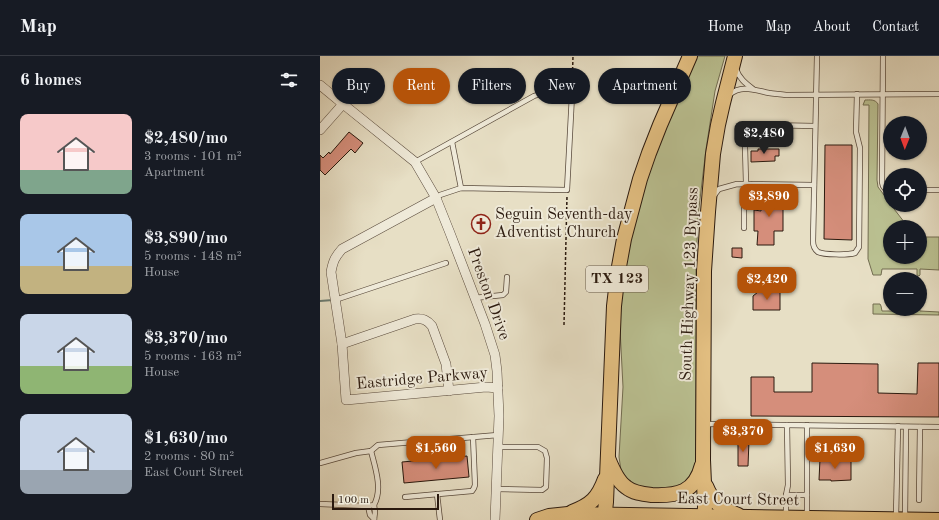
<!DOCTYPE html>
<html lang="en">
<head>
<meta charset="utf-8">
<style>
	body { margin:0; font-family:"Old Standard TT",serif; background:#242831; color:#f1f3f6; height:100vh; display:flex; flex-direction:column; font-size:15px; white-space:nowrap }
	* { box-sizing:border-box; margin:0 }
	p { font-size:13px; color:#9ea1a6 }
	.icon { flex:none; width:22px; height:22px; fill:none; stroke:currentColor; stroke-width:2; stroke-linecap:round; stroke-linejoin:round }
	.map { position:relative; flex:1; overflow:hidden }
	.panel { display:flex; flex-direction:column; background:#171b24; width:320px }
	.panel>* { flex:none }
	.guide { position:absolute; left:12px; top:12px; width:380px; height:36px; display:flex; gap:8px }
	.needle { width:26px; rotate:181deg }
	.controls { position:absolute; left:563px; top:60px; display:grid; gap:8px }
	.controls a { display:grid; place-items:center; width:44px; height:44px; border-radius:50%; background:#171b24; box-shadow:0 1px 3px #0004; font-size:20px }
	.scale { position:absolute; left:12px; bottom:10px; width:107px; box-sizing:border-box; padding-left:4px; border:2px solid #2a190e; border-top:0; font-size:11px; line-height:14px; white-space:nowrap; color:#2a190e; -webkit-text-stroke:3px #efead9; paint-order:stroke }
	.price { position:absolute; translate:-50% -34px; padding:0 9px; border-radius:8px; background:#b45309; color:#fff; font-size:13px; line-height:26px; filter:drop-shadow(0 1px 2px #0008) }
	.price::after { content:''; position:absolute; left:50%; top:24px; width:12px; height:9px; margin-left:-6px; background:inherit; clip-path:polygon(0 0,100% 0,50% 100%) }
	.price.current { background:#222; color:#fff }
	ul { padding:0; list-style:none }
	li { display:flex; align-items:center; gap:12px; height:100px; padding:0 20px }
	li span { display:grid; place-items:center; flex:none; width:112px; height:80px; border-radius:8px; color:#555 }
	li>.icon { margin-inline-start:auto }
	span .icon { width:48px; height:48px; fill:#fffc; stroke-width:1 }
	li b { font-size:17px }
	h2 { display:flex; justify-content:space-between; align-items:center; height:48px; padding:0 20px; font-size:17px }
	.pill { padding:0 14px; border-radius:18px; background:#171b24; box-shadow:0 1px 3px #0004; font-size:14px; line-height:36px }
	.pill.current { background:#b45309; color:#fff }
	header { display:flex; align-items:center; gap:24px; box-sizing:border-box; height:56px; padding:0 20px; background:#171b24; border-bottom:1px solid #363941 }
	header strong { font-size:19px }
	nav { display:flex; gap:22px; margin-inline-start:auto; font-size:14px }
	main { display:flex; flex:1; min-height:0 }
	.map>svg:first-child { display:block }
</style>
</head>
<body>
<header>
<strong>Map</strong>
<nav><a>Home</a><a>Map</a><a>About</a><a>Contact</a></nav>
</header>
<main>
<section class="panel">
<h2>6 homes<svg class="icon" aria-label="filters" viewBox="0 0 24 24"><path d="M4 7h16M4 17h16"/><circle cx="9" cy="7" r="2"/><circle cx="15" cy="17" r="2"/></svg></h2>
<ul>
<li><span style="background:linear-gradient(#f6c9c9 70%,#7fa58c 0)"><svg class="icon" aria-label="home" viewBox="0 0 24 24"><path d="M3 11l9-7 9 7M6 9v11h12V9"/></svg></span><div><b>$2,480/mo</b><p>3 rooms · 101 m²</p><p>Apartment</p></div></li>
<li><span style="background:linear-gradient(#a9c7e8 65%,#c2b280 0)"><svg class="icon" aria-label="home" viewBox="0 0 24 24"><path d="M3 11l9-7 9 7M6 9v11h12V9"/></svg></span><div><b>$3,890/mo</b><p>5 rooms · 148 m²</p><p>House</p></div></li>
<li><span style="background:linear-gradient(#c9d6e8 65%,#8fb573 0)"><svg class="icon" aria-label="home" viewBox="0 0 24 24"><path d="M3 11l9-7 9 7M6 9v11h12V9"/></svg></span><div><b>$3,370/mo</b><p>5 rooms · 163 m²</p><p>House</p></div></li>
<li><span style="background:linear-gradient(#c9d6e8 70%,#9aa5b1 0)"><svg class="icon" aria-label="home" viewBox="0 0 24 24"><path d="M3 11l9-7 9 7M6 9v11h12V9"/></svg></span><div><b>$1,630/mo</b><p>2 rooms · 80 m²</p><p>East Court Street</p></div></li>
</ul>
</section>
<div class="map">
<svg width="619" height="464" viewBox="0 0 619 464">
	<rect width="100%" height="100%" fill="#e7dfc5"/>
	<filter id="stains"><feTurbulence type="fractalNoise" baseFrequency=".005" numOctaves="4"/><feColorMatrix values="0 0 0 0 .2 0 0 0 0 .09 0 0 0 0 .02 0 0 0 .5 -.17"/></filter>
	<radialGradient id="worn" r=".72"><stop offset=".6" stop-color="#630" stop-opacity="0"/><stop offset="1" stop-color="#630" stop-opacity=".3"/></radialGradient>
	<g fill="#bac091" stroke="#726c50">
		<polygon points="377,0 405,0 395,35 386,93 378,160 376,213 376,407 372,418 364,428 350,434 321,433 309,425 301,414 299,401 303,331 299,253 306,199 322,135 348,64"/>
		<path d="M 545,44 C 550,44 555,43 558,48 L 557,124 L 558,131 L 570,147 L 570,149 L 571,149 L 588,171 L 570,171 L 570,201 L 600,201 L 600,181 L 619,181 L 619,214 L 600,213 L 600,219 L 599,220 L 597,219 L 597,213 L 562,213 L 561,219 L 553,219 L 548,203 L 549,49 L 543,49 Z"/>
		<polygon points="553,248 560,248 561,250 562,255 597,255 597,253 599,253 600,255 619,256 619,259 553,258"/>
	</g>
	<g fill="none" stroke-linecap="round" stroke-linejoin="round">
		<polyline stroke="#6b7b71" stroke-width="2" points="0,245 13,244"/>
	</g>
	<g fill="#d58e7b" stroke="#2a190e">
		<polygon points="29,76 43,87 35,97 31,93 5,119 0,114 0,99 3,102 9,96 10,98"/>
		<polygon points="505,89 532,89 532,184 504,183"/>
		<polygon points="438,93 459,93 459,100 455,100 455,105 431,106 431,95 438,95"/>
		<polygon points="441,138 463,138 463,175 454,175 454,189 437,189 438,175 434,175 434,154 441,155"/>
		<polygon points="412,192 422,192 422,202 412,201"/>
		<polygon points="438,236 460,236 460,254 433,254 433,240"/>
		<polygon points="492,307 558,308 558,337 597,338 598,307 619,307 619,361 431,360 431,321 454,321 454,336 492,336"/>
		<polygon points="418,384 429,384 428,410 418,410"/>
		<polygon points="147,400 149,421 84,427 82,406"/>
		<polygon points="500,403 531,403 531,424 511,425 511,424 499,424"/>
	</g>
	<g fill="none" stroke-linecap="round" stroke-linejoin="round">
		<g stroke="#594a3c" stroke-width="6">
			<g id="service">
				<path d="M 497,0 L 493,185 C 493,189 494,193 498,196 C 504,199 528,199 535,197 L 539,191 L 540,92 L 536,76 L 537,38"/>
				<polyline points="563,0 562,126 563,130 566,134 570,134"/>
				<path d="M 416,13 C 419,22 425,27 433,33"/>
				<path d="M 409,39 C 421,28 435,34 449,37 C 455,38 460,38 466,39 L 619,38"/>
				<polyline points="132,86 141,132"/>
				<path d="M 95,106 L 214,40 C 231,34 235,33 252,39 L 247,134 L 141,132 L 120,139 L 116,142"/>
				<polyline points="426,127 425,91 426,87 435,74 439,70 446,69 495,70"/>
				<polyline points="600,134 619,134"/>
				<polyline points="393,141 399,133 417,128 494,129"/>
				<polyline points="424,172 424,149 430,142 430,128"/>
				<polyline points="154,242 183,239 186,236 187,221"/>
				<polyline points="15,244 126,207"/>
				<polyline points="385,368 619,371"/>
				<polyline points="487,369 487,460"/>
				<polyline points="0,407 36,397 51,395 58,389 178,379"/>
				<polyline points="176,433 222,434 226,431 227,402 225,395 218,391 178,391"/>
				<polyline points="117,438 120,464"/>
				<polyline points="466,439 487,439"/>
				<polyline points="85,441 152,435 154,432 155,429 153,381"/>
				<polyline points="599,444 600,371"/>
				<path d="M 0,448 L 48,450 L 54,449 C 63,433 55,411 51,395"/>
				<polyline points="48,450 50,459 54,463"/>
				<polyline points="466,460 466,439 468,429 467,369"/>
				<polyline points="576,461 578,370"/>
				<polyline points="585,461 586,371"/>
				<polyline points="54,464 55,456 54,449"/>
			</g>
		</g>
		<g stroke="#594a3c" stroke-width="10">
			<g id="minor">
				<polyline points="0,29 23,48 95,106 116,142 130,177 165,268 175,299 177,315 179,360 175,464"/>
				<polyline points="0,74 23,48"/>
				<path d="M 116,142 L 22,193 C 15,201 13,205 11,216 L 22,288 L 26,344 L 166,331 L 178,332"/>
				<path d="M 22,288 L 95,263 C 103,262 107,264 112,270 L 126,308 L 129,335"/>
			</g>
		</g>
		<g stroke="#2a190e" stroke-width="16">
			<g id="primary">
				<path d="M 288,402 C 292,412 297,425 306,431 C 313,437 323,438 332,439 C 357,440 375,437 382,409"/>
				<path d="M 386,430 C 393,447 401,452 418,459"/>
				<path d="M 252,456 C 271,449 278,442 285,423"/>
				<polyline points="217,464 229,460 248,458 619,464"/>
				<polyline points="284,464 286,446 294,250 298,216 304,183 320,123 329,97 340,69 370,0"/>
				<polyline points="384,464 385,451 383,404 384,215 388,156 393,98 398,69 403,47 415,0"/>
			</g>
		</g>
		<g stroke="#2a190e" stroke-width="1.5" stroke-dasharray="3 2" stroke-linecap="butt">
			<polyline points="252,34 253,0"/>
			<polyline points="244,269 247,140"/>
		</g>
		<use href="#service" stroke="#efead9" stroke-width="4.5"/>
		<use href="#minor" stroke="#efead9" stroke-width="9"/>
		<use href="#primary" stroke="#e4c082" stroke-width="14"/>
	</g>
	<defs>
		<g id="church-ring" transform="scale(1)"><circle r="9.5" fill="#efead9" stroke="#8f2418" stroke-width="1.5"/><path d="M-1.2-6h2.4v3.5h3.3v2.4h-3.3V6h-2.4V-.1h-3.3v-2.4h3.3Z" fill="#8f2418"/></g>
	</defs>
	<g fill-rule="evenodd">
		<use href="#church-ring" x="161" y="168"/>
	</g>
	<g text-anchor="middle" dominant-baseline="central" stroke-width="4" stroke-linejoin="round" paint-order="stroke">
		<rect fill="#efead9" stroke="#65584b" stroke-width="1" x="266" y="210" width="62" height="26" rx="3"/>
		<g font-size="15" font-weight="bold" fill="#2a190e">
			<text x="297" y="223">TX 123</text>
		</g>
		<g font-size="16" fill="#2a190e" stroke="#efead9" text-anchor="start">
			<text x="175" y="159">Seguin Seventh-day<tspan x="175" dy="18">Adventist Church</tspan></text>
		</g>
		<g font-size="16" fill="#2a190e" stroke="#efead9">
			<text transform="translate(370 228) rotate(-88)">South Highway 123 Bypass</text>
			<text transform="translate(168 238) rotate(70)">Preston Drive</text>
			<text transform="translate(102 323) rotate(-5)">Eastridge Parkway</text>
			<text transform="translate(418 444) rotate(1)">East Court Street</text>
		</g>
	</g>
	<rect width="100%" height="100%" filter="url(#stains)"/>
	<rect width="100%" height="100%" fill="url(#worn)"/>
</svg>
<div class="controls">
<a><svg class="needle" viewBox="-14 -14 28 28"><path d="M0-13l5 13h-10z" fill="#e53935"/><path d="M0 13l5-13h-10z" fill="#9ea1a6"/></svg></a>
<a><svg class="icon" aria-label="locate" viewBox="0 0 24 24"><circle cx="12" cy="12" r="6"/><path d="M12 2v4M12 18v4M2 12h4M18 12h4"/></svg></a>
<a>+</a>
<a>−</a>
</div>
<div class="scale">100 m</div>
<b class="price current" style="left:444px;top:99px">$2,480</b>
<b class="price" style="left:449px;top:162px">$3,890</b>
<b class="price" style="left:447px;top:245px">$2,420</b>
<b class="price" style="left:423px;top:397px">$3,370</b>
<b class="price" style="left:116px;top:414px">$1,560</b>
<b class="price" style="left:515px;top:414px">$1,630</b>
<div class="guide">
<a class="pill">Buy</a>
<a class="pill current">Rent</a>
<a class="pill">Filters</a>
<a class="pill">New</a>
<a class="pill">Apartment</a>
</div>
</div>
</main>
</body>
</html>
